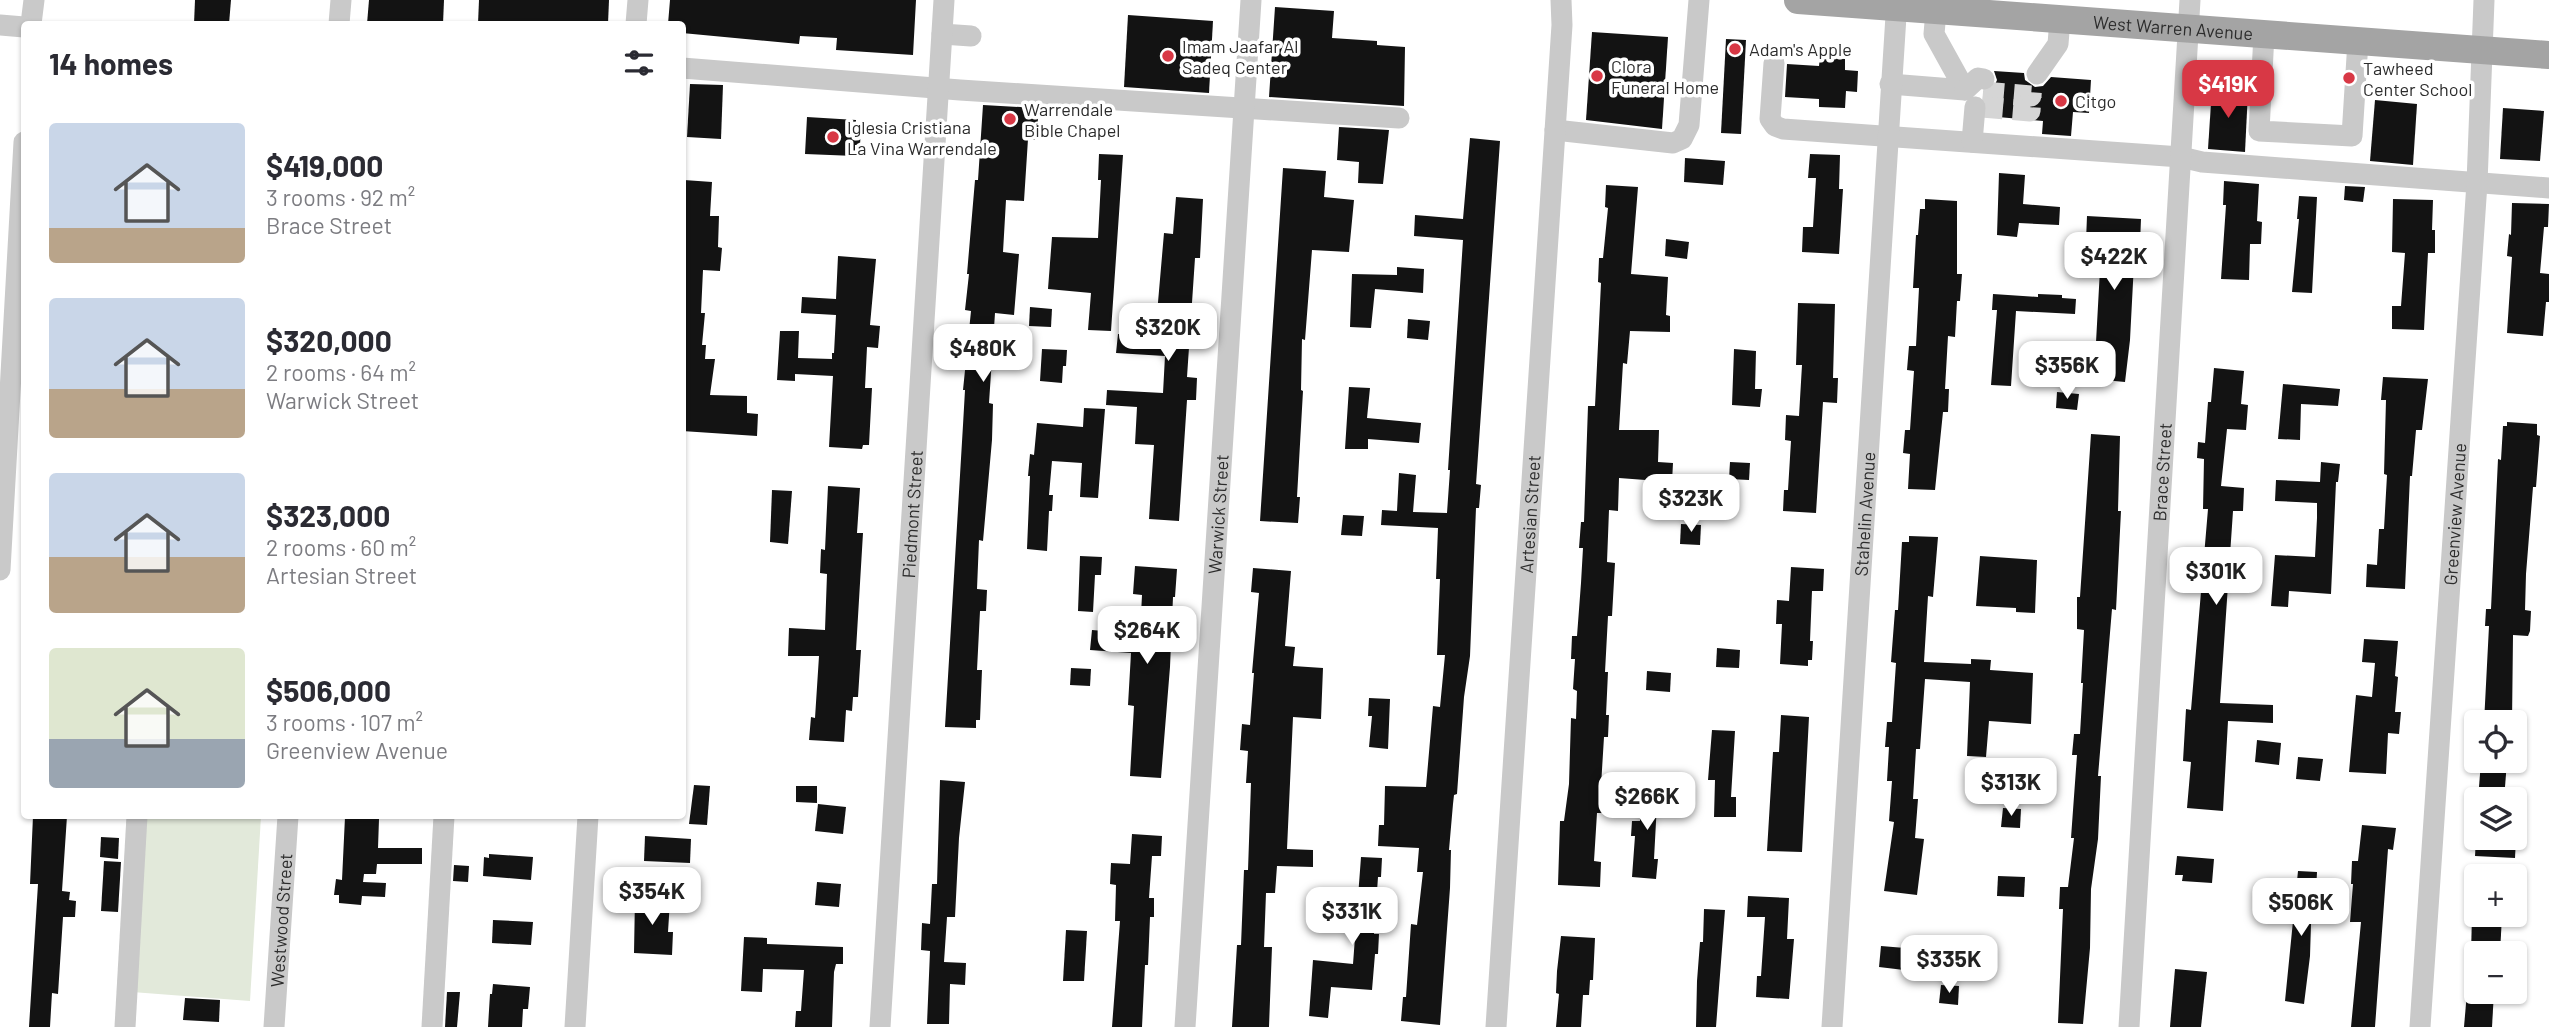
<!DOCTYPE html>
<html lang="en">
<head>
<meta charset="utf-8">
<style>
	body { margin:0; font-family:Barlow,sans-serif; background:#f2f2f3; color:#2b2b33; height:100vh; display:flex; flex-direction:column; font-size:26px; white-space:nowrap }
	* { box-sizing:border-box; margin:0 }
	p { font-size:23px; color:#7c7c81 }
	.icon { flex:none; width:38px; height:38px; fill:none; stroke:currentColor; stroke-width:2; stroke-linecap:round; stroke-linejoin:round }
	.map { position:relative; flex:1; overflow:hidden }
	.sheet { position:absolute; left:21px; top:21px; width:665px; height:798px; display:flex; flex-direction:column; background:#fff; border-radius:7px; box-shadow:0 2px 5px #0004 }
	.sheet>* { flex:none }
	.fabs { position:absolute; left:2464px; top:710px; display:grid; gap:14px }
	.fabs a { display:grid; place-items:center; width:63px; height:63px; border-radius:7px; background:#fff; box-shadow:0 2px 5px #0004; font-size:35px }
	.price { position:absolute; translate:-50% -60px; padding:0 16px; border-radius:14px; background:#fff; color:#222; font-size:23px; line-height:46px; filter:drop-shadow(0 2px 4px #0008) }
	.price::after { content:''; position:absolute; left:50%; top:42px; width:21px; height:16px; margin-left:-10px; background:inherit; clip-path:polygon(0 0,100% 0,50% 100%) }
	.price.active { background:#d83845; color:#fff }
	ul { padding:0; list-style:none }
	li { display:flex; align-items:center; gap:21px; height:175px; padding:0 28px }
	li span { display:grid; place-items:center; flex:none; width:196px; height:140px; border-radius:7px; color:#555 }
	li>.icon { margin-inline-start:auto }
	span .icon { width:84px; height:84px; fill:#fffc; stroke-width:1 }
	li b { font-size:30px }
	h2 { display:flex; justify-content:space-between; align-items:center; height:84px; padding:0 28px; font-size:30px }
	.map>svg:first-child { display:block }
</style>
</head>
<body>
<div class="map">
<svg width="2549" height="1027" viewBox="0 0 2549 1027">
	<rect width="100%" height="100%" fill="#fff"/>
	<polygon fill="#e2e9da" points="144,816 261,816 250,1001 132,992"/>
	<g fill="#131313">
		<polygon points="195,0 231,0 229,24 194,24"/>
		<polygon points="369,0 444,0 443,24 367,24"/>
		<polygon points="479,0 609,0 608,24 478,24"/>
		<polygon points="670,0 916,0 913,55 836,50 837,38 800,36 799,44 682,33 682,24 668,24"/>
		<polygon points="1275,7 1334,11 1332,38 1377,41 1377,45 1405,47 1404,106 1269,97"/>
		<polygon points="1128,15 1213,21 1209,93 1124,87"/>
		<polygon points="1592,32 1668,37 1662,129 1586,120"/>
		<polygon points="1726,39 1746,40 1741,134 1721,133"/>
		<polygon points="1820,57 1845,59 1845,70 1858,71 1857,92 1846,91 1845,108 1819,107 1819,99 1785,97 1787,64 1819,66"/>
		<polygon points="1994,71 2024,73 2025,80 2035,87 2043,86 2051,77 2091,80 2089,113 2073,112 2071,136 2042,134 2043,121 1987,116 1988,107 1983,92 1994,87 1997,80"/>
		<polygon points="690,84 723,85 721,139 687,137"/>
		<polygon points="2212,88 2248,91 2245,152 2208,149"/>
		<polygon points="2375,100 2417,104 2413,165 2370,161"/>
		<polygon points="983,105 1039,108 1036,140 1028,139 1024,201 1006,200 1003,252 1019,254 1014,315 995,313 989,403 993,404 992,440 983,541 979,540 977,589 987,590 986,611 980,611 977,670 982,670 980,720 976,720 976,728 945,727 963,425 965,390 963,390 971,311 965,310 969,274 967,274 975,180 978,180"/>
		<polygon points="2503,108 2544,111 2540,161 2500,159"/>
		<polygon points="807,117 856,120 856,129 861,129 860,145 855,145 855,156 805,154"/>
		<polygon points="1339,127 1389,130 1383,184 1358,183 1359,162 1337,160"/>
		<polygon points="1470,138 1500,141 1476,484 1481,485 1479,508 1476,508 1470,656 1464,697 1457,794 1454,795 1453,804 1449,850 1451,850 1450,888 1440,1025 1401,1021 1403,997 1406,997 1411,924 1417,925 1423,872 1417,872 1419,848 1378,846 1379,825 1384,825 1385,786 1426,787 1433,706 1440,707 1445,655 1437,655 1440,579 1436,579 1438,528 1381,525 1382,510 1397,511 1399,473 1416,475 1413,512 1447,513 1450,470 1448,470 1463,240 1414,236 1415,215 1463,219"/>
		<polygon points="1099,154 1123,155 1111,331 1088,330 1091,293 1048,289 1052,237 1098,238 1101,180 1098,180"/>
		<polygon points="1810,154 1840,155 1839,189 1843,189 1839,254 1802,252 1803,227 1813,227 1816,178 1808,178"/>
		<polygon points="1685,158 1725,161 1723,185 1684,182"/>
		<polygon points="1283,168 1326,171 1324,197 1354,200 1349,252 1312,250 1305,340 1302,339 1301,390 1303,391 1297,497 1300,497 1298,523 1260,521"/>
		<polygon points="1999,173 2025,175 2023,204 2060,207 2059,225 2019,223 2017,237 1997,235"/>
		<polygon points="684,180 712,182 710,216 719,216 718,247 722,248 720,271 703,270 701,313 705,313 702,345 706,345 705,359 715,359 710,395 747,396 747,413 758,414 757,436 682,431"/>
		<polygon points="2224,181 2259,184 2257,221 2262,222 2261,244 2250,244 2249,280 2221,279 2226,205 2223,205"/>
		<polygon points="1606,185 1638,187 1631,274 1668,277 1666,315 1670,316 1670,332 1630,331 1627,364 1623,363 1619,430 1659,430 1658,462 1673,463 1672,482 1619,478 1618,511 1609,510 1607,562 1615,563 1612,616 1608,616 1605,672 1608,672 1606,715 1609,715 1608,737 1604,737 1601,786 1607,787 1605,813 1597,813 1594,861 1601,862 1600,887 1558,885 1560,821 1564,821 1569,784 1571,718 1576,719 1577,691 1573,689 1575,659 1571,659 1572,636 1577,636 1581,583 1583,548 1579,548 1581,522 1584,522 1588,406 1595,406 1601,283 1598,282 1599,258 1603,258 1608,208 1605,207"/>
		<polygon points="2345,186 2365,187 2363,202 2344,200"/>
		<polygon points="2299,196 2317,197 2312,293 2292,292 2299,219 2297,219"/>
		<polygon points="1176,197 1203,199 1200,258 1195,258 1187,377 1197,378 1196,400 1187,400 1179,521 1149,519 1154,445 1135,444 1137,407 1106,405 1107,390 1163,393 1165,356 1116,353 1118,334 1155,337 1164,233 1173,234"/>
		<polygon points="1925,199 1957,201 1957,274 1962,274 1960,301 1957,301 1955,337 1948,336 1945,389 1949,389 1948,412 1943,412 1935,490 1908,489 1910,454 1903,453 1905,430 1910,430 1914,371 1907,370 1909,346 1916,346 1919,288 1913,288 1916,235 1918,235 1920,209 1925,209"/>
		<polygon points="2393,199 2433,200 2432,230 2435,230 2435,253 2428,253 2424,330 2392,329 2392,306 2401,306 2405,253 2392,252"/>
		<polygon points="2512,203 2549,204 2548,227 2544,227 2540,273 2549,274 2549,302 2546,302 2543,336 2507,333 2512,257 2507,256 2509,234 2511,235"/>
		<polygon points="2087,216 2141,219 2140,244 2135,244 2130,340 2125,382 2094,379 2100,269 2096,269 2098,242 2086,241"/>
		<polygon points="1666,239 1689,242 1687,259 1665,256"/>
		<polygon points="838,256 876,259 870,325 880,326 878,348 867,347 865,388 872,388 869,445 863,445 862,449 829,447 833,376 795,374 795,381 777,380 780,331 799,331 798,358 832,359 832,353 834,353 836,315 801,313 802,297 836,299"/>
		<polygon points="1397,267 1424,269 1423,293 1375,289 1371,328 1350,327 1352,274 1397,275"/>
		<polygon points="1993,294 2038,297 2038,294 2062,295 2062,298 2076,299 2075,314 2016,311 2011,386 1991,385 1997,310 1992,310"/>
		<polygon points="1798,303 1835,304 1833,378 1838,378 1837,403 1823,402 1816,513 1783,511 1784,490 1788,490 1791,441 1785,440 1786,415 1799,416 1802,365 1796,365"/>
		<polygon points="1030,307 1052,309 1051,327 1029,326"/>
		<polygon points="1408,319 1430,321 1428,340 1407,338"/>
		<polygon points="1042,349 1067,350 1066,366 1063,366 1062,383 1040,381"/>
		<polygon points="1734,349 1756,351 1755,389 1762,389 1760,407 1732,405"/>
		<polygon points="2214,368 2244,371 2241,404 2248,405 2246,430 2227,429 2221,486 2244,488 2243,511 2233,511 2220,703 2273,705 2273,723 2228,721 2223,811 2187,808 2191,762 2183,761 2186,709 2191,710 2208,509 2203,509 2204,459 2197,458 2198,442 2205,443 2208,402 2211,402"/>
		<polygon points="2383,377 2428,379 2422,430 2416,430 2412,476 2410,476 2405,589 2366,587 2367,564 2377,565 2379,529 2384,529 2387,475 2384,474 2386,400 2381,400"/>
		<polygon points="2283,384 2340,389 2338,406 2301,404 2300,440 2278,439"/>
		<polygon points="1349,387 1370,388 1367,418 1421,423 1419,443 1368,439 1368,449 1345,449"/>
		<polygon points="2057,392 2079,394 2077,410 2056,408"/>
		<polygon points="1084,408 1105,409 1098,498 1080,497 1082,463 1052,461 1049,495 1053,495 1052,511 1049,511 1047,551 1027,549 1030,476 1028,476 1030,454 1034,455 1037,423 1083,427"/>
		<polygon points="2507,422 2537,424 2537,435 2540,436 2536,487 2533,487 2526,574 2525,610 2531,611 2530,631 2528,636 2513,635 2512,723 2484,723 2489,626 2485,626 2486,609 2491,609 2498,459 2501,460 2503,426 2507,426"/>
		<polygon points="2091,434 2120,436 2118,511 2121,511 2116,610 2112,609 2098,776 2101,776 2098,839 2091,889 2090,948 2083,1024 2058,1023 2063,909 2059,909 2060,887 2068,887 2074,838 2071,838 2077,755 2072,755 2074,734 2080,734 2083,683 2081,683 2084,630 2077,629 2077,597 2080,597"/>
		<polygon points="1730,462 1750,463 1749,480 1729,479"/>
		<polygon points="2321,462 2340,464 2338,482 2336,482 2331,594 2289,591 2288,607 2271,606 2275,555 2315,557 2317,518 2317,503 2275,501 2276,480 2320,482"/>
		<polygon points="828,486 860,488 857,533 863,533 856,650 861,650 858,697 853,697 852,711 846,710 844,742 809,740 811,717 815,718 819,656 788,656 789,628 825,630 827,574 820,573 821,549 825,550"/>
		<polygon points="772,490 792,491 788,544 770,542"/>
		<polygon points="1343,515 1364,516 1362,536 1341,535"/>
		<polygon points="1681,524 1701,525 1700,545 1680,544"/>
		<polygon points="1909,536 1938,537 1933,597 1928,596 1924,662 1971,664 1971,659 1991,660 1990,670 2033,673 2031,724 1989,721 1986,757 1967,756 1970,682 1925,679 1920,749 1916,749 1913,799 1918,799 1915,838 1924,839 1917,895 1884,891 1894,822 1889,821 1892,781 1887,781 1889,747 1885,747 1887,722 1892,722 1896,663 1891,662 1895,610 1898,610 1902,542 1909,542"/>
		<polygon points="1080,556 1102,557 1101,575 1095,575 1093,612 1078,611"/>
		<polygon points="1980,556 2037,560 2035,613 2016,612 2016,608 1976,606"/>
		<polygon points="1135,566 1177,569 1175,597 1173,597 1170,667 1161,778 1130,776 1134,706 1128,705 1131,653 1090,650 1092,630 1140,634 1142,595 1133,594"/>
		<polygon points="1791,567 1824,569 1823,591 1812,591 1810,641 1813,641 1812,660 1808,660 1808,666 1780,664 1782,624 1776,624 1777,600 1789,601"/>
		<polygon points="1253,568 1291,571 1285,646 1295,647 1293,666 1323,668 1321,719 1293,717 1287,849 1313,850 1313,867 1277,866 1275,893 1266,893 1264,947 1272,947 1269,1027 1232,1027 1237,945 1241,945 1244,870 1248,870 1251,783 1246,783 1248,751 1240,750 1242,724 1250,725 1254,673 1252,673 1259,593 1251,592"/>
		<polygon points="2364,639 2398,641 2395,676 2398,677 2395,712 2401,712 2399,734 2388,733 2386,774 2349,772 2356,695 2372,697 2375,663 2362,662"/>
		<polygon points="1717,648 1740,650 1739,668 1716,667"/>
		<polygon points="1071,668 1091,669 1090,686 1070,685"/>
		<polygon points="1647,671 1671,673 1670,692 1646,690"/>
		<polygon points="1369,698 1390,699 1388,749 1369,747 1372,716 1368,716"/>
		<polygon points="1781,715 1809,717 1802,852 1767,851 1773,752 1779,752"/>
		<polygon points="1712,730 1735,731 1731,797 1736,797 1736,817 1714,817 1715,780 1708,780"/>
		<polygon points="2257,740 2281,743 2279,765 2255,762"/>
		<polygon points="2298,757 2323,759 2320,781 2296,779"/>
		<polygon points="2481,761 2507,761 2504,800 2478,800"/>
		<polygon points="940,780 965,782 959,838 955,917 947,917 944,962 966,963 965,985 950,984 949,1024 927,1024 930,951 921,950 922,923 930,924 932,884 937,884"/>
		<polygon points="1642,783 1666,785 1665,804 1657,803 1654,859 1658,859 1656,879 1632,877 1635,836 1631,836 1632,821 1640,821"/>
		<polygon points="694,785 710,786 707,825 689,824"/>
		<polygon points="796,786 817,786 817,803 796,802"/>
		<polygon points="818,804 846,807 843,834 815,831"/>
		<polygon points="2003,808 2021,809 2020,828 2001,827"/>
		<polygon points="33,816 67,816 62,891 70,892 69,900 76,901 75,917 63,917 58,994 52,993 50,1027 29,1027 38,884 30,884"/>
		<polygon points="345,817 379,819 378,848 422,848 422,864 377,864 376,874 364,874 363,882 386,883 385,897 362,896 361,905 339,903 339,895 334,895 336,879 342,880"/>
		<polygon points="2362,825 2396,828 2393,850 2388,849 2375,1027 2351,1027 2361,922 2350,922 2353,884 2351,884 2352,861 2358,861"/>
		<polygon points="1132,834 1162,836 1161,856 1152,856 1149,898 1154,898 1154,917 1150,917 1148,965 1145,965 1142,1027 1112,1027 1120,921 1115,921 1116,885 1110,884 1111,863 1130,864"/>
		<polygon points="645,836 691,839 690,863 644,861"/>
		<polygon points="101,837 119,838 118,859 100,857"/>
		<polygon points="2476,838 2516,838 2515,858 2475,856"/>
		<polygon points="489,854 533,857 531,880 483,876 484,857 489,858"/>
		<polygon points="2177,856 2214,859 2212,883 2182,881 2183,875 2175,875"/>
		<polygon points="1361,857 1382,858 1381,877 1378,877 1374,934 1379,934 1378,954 1375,954 1372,990 1331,987 1328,1018 1309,1016 1313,960 1353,964"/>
		<polygon points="104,861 121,862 118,912 101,911"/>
		<polygon points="454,865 469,866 468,882 453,881"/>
		<polygon points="2298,871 2317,872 2316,892 2312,892 2310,956 2304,1004 2285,1001"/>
		<polygon points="1998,876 2025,877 2024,897 1997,896"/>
		<polygon points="817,882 841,884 839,907 815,905"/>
		<polygon points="1748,896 1789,898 1787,939 1794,939 1789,999 1756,997 1757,976 1761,976 1765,917 1747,917"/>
		<polygon points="635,897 670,900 668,932 673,932 672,955 634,953"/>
		<polygon points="1704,909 1725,910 1716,1027 1696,1027 1697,981 1700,942 1703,942"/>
		<polygon points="2472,915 2502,915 2500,954 2471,954"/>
		<polygon points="493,920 533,922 531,945 492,943"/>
		<polygon points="1066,930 1087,931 1084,981 1063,981"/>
		<polygon points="1561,936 1595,938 1593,980 1590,980 1589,995 1583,995 1581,1027 1556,1027 1559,994 1556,993 1557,971"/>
		<polygon points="744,937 767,938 767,944 843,947 843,964 836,964 834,972 832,1027 795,1027 796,1011 801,1011 804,970 763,969 762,992 741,991"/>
		<polygon points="1881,946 1905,948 1904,970 1879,967"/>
		<polygon points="2175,969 2207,972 2201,1027 2170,1027"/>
		<polygon points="493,984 530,987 528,1009 523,1009 522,1027 488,1027 490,994 492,994"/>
		<polygon points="1941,985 1959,986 1958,1005 1939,1003"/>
		<polygon points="447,992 460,992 457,1027 445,1027"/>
		<polygon points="2467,992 2494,992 2492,1027 2464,1027"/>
		<polygon points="185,998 220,1000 219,1022 183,1020"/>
	</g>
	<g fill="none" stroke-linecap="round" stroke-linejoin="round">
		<g stroke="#d5d5d5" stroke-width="21" stroke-dasharray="21 10" stroke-linecap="butt">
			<polyline points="1983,92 2031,96 2032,83"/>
			<polyline points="1982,107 2030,111 2031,96"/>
		</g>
		<g stroke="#c9c9c9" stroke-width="21">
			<polyline points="31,24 34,0"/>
			<polyline points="339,24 341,0"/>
			<polyline points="636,24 638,0"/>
			<polyline points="0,25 24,27"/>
			<polyline points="942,34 971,36"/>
			<polyline points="2264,34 2259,131 2352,136 2358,41"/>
			<polyline points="1774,63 1770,119 1775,126 1783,129 2181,157 2202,162 2549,188"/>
			<polyline points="682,68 960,90 1399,118"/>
			<polyline points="2037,74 2058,44 2060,19"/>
			<polyline points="1890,84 1965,90 1934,34 1936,11"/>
			<polyline points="1965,90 1978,78 1984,79"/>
			<polyline points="1555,130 1673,143 1682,139 1689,125 1699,0"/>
			<polyline points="1972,142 1975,107"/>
			<polyline points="0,570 24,142"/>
			<polyline points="125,1027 137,816"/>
			<path id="s1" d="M 274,1027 L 288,816"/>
			<polyline points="432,1027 444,816"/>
			<polyline points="575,1027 588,816"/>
			<path id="s2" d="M 880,1027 L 944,0"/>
			<path id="s3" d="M 1185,1027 L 1251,0"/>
			<path id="s4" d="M 1496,1027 L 1562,25 L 1561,0"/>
			<path id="s5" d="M 1832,1027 L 1897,0"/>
			<path id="s6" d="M 2129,1027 L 2190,0"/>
			<path id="s7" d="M 2420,1027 L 2477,183 L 2484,0"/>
		</g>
		<path stroke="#a4a4a4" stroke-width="28" id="s8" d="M 1798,0 L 2549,55"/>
	</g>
	<g fill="#d83845" stroke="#fff" stroke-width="2.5">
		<circle cx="1735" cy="49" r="7"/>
		<circle cx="1168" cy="56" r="7"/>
		<circle cx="1597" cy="76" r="7"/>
		<circle cx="2349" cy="78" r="7"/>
		<circle cx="2061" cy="101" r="7"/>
		<circle cx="1010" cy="119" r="7"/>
		<circle cx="833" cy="137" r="7"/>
	</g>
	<g text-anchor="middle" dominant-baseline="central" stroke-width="7" stroke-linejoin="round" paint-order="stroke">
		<g font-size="18" fill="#2c2c2c" stroke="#fff">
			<text stroke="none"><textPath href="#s8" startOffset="376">West Warren Avenue</textPath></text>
			<text stroke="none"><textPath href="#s6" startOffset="556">Brace Street</textPath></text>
			<text stroke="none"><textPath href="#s5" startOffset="514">Stahelin Avenue</textPath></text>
			<text stroke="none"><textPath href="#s2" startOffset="514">Piedmont Street</textPath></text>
			<text stroke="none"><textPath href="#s3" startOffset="514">Warwick Street</textPath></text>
			<text stroke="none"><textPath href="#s4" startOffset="514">Artesian Street</textPath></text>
			<text stroke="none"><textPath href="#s7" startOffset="514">Greenview Avenue</textPath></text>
			<text stroke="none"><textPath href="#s1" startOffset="107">Westwood Street</textPath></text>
		</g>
		<g font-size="18" fill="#2c2c2c" stroke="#fff" text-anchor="start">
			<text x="1182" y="46">Imam Jaafar Al<tspan x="1182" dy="21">Sadeq Center</tspan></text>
			<text x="1749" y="49">Adam's Apple</text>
			<text x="1611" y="66">Clora<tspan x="1611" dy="21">Funeral Home</tspan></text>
			<text x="2363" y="68">Tawheed<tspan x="2363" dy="21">Center School</tspan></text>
			<text x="2075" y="101">Citgo</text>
			<text x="1024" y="109">Warrendale<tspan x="1024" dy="21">Bible Chapel</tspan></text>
			<text x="847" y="127">Iglesia Cristiana<tspan x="847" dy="21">La Vina Warrendale</tspan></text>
		</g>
	</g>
</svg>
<div class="fabs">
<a><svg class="icon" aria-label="locate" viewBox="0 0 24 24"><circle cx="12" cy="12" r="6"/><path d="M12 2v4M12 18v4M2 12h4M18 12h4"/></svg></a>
<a><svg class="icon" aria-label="layers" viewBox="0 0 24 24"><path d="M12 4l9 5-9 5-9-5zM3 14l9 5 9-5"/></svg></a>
<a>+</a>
<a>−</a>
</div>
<b class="price active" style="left:2228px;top:120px">$419K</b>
<b class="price" style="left:2114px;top:292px">$422K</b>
<b class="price" style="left:1168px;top:363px">$320K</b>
<b class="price" style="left:983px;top:384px">$480K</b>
<b class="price" style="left:2067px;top:401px">$356K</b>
<b class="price" style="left:1691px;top:534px">$323K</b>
<b class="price" style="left:2216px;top:607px">$301K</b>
<b class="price" style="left:1147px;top:666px">$264K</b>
<b class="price" style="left:2011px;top:818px">$313K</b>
<b class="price" style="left:1647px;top:832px">$266K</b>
<b class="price" style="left:652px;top:927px">$354K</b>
<b class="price" style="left:2301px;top:938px">$506K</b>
<b class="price" style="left:1352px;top:947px">$331K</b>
<b class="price" style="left:1949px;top:995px">$335K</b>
<section class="sheet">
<h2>14 homes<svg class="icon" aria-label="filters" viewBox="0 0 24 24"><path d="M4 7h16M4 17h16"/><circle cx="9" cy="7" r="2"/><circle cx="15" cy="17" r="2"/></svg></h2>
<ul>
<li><span style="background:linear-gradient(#c9d6e8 75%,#b9a48a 0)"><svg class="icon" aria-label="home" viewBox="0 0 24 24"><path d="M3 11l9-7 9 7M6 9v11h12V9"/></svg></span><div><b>$419,000</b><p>3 rooms · 92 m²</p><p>Brace Street</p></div></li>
<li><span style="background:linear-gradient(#c9d6e8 65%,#b9a48a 0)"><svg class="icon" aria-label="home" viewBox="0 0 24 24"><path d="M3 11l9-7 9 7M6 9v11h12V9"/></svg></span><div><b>$320,000</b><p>2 rooms · 64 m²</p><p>Warwick Street</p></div></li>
<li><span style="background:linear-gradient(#c9d6e8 60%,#b9a48a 0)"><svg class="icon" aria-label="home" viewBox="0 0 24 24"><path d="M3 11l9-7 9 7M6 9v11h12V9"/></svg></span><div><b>$323,000</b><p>2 rooms · 60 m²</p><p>Artesian Street</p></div></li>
<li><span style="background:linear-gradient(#dfe7d0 65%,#9aa5b1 0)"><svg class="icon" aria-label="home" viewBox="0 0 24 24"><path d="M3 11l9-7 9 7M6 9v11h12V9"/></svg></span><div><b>$506,000</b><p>3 rooms · 107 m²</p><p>Greenview Avenue</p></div></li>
</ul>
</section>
</div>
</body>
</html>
